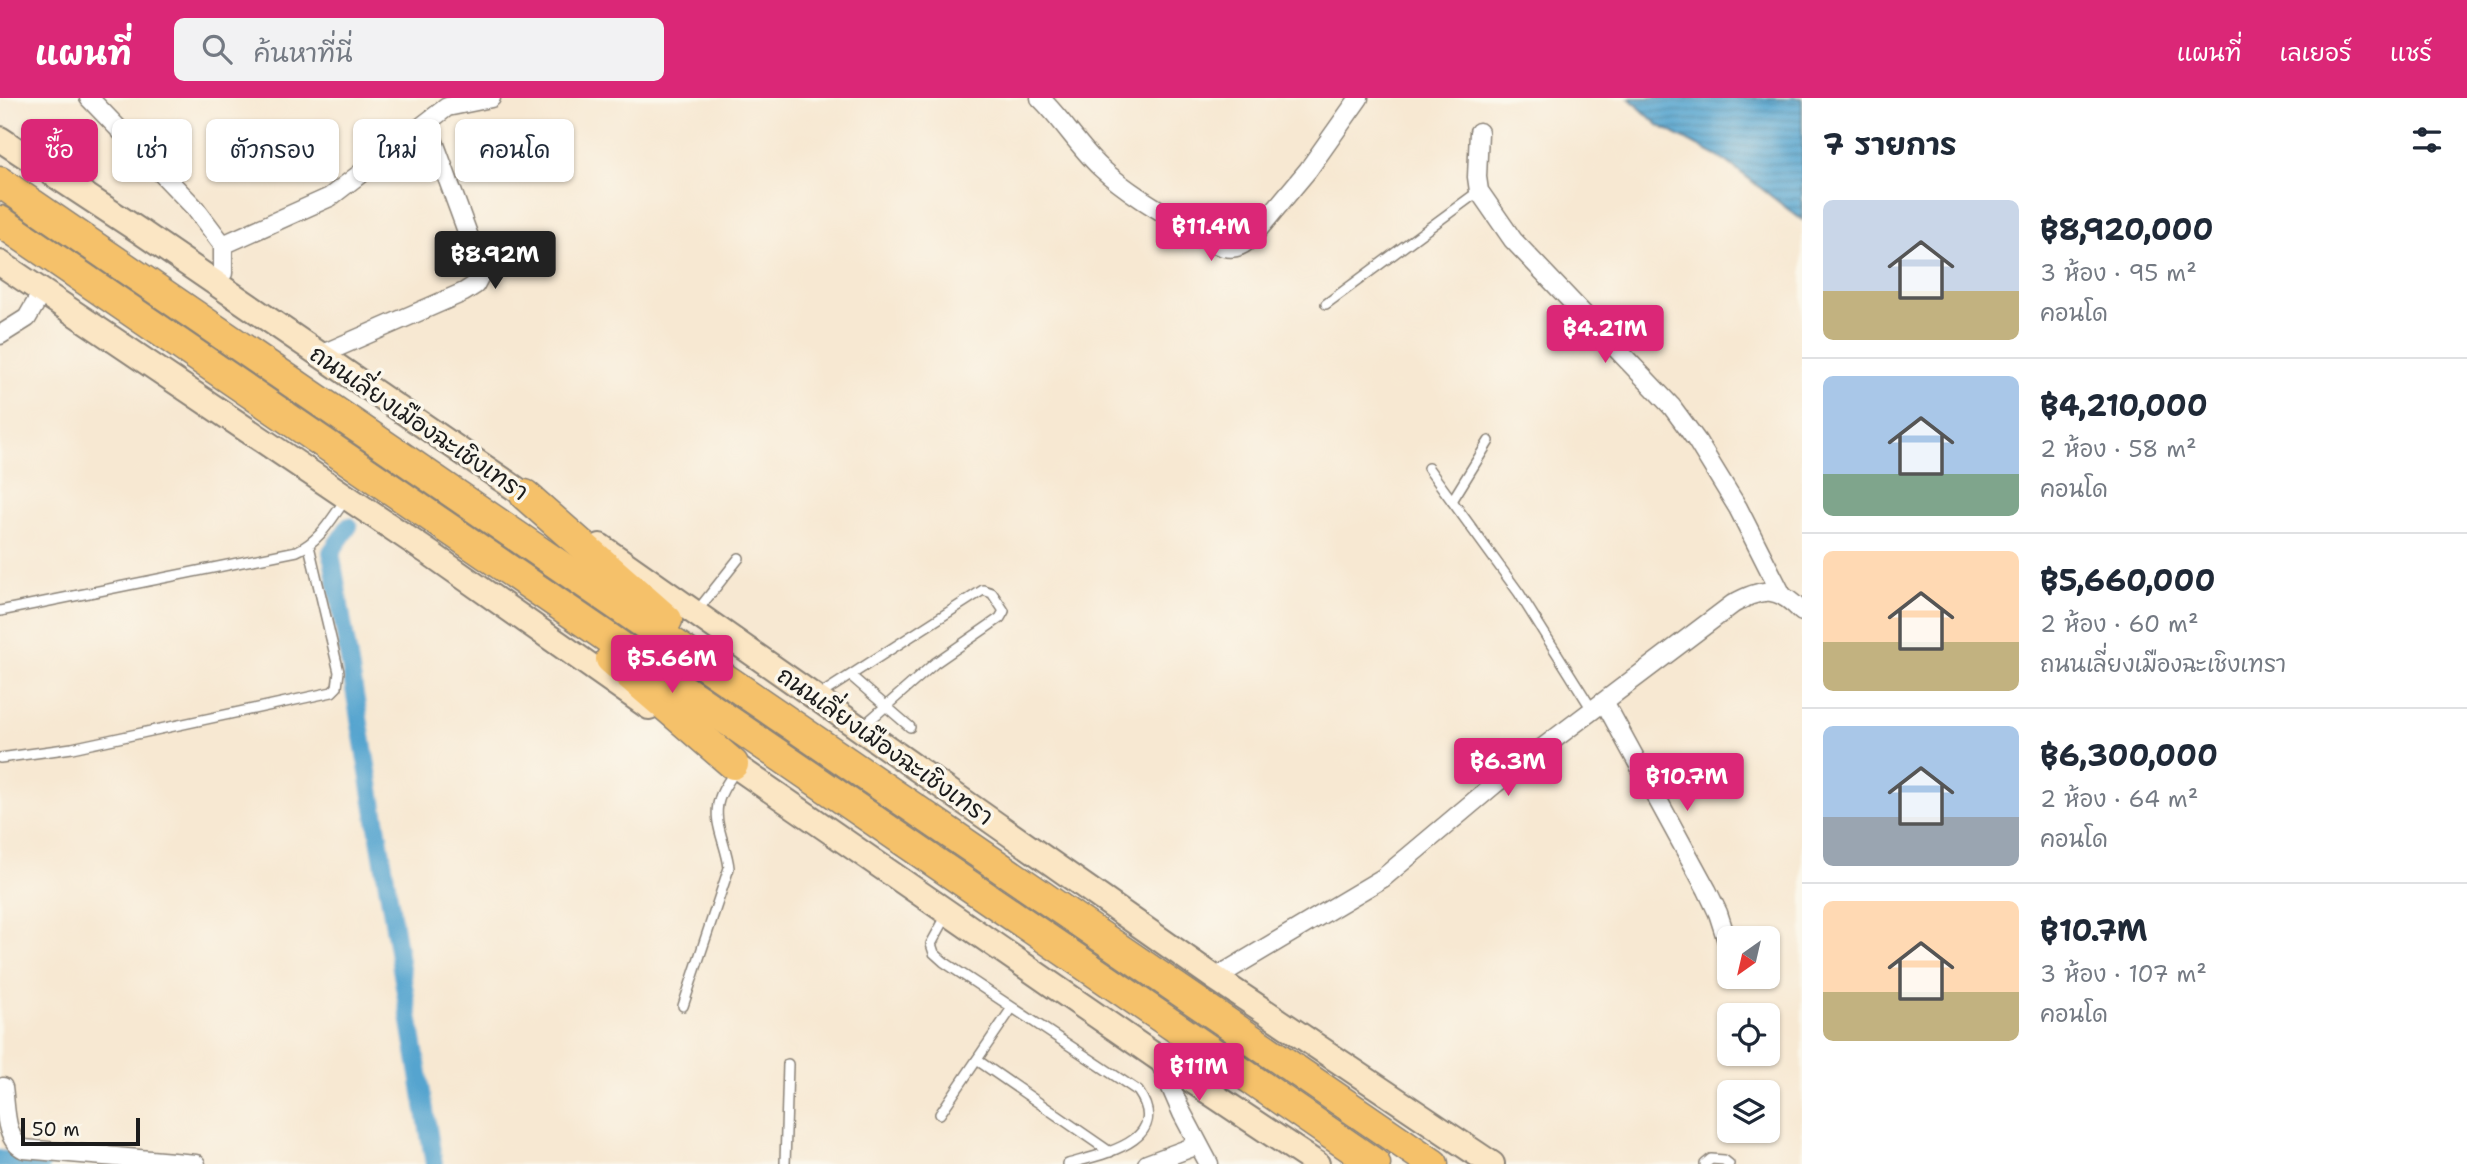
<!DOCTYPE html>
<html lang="th">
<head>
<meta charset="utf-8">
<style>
	body { margin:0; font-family:"Shantell Sans","Playpen Sans Thai",sans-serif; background:#f2f2f3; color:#1f2937; height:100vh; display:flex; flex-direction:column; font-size:26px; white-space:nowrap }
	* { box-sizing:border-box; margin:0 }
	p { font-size:23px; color:#747a83 }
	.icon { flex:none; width:38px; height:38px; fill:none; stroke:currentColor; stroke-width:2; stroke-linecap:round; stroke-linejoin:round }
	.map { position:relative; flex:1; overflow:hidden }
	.sheet { display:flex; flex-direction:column; background:#fff; width:665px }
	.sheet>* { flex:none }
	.guide { position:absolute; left:21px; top:21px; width:665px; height:63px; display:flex; gap:14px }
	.needle { width:46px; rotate:214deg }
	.buttons { position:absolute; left:1717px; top:828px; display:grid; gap:14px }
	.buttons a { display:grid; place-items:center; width:63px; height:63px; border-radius:10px; background:#fff; box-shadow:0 2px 5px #0004; font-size:35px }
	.scale { position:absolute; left:21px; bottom:18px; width:119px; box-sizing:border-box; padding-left:7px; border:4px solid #1c1c1c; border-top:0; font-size:19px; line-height:24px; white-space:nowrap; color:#1c1c1c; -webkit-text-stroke:5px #fbf7ec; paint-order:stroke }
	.price { position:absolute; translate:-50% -60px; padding:0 16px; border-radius:7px; background:#db2777; color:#fff; font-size:23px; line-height:46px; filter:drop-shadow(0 2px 4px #0008) }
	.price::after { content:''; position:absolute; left:50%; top:42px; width:21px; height:16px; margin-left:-10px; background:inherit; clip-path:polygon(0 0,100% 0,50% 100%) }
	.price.current { background:#222; color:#fff }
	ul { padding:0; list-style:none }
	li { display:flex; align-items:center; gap:21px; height:175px; padding:0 21px }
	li+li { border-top:2px solid #e0e1e3 }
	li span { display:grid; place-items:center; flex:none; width:196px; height:140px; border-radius:10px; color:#555 }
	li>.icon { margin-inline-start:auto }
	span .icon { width:84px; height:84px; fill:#fffc; stroke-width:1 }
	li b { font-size:30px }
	h2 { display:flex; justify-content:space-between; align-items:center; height:84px; padding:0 21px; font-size:30px }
	.chip { padding:0 24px; border-radius:10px; background:#fff; box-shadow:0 2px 5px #0004; font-size:24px; line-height:63px }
	.chip.current { background:#db2777; color:#fff }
	header { display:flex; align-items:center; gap:42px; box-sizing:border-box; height:98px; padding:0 35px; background:#db2777; color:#fff }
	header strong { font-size:33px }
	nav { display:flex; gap:38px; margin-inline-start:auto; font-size:24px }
	.search { width:490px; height:63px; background:#f2f2f3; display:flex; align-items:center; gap:18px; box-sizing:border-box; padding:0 24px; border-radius:10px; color:#747a83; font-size:26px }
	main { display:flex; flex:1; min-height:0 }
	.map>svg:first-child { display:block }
</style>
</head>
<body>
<header>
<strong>แผนที่</strong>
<div class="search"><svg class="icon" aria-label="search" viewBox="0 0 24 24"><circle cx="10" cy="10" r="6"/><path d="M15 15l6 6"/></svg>ค้นหาที่นี่</div>
<nav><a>แผนที่</a><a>เลเยอร์</a><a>แชร์</a></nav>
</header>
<main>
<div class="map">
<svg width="1802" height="1066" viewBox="0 0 1802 1066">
	<defs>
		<pattern id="water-rules" width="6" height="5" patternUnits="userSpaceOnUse" patternTransform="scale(1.75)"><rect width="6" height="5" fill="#55a4cf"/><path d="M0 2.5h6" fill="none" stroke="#4685a7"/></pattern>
	</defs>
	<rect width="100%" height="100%" fill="#fbf7ec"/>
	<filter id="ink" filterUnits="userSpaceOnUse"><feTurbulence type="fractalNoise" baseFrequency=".0143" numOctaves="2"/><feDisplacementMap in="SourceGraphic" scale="14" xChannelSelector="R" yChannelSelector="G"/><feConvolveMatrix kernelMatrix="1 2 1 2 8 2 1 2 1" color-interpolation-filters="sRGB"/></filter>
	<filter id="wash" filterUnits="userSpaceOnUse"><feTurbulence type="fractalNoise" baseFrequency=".00686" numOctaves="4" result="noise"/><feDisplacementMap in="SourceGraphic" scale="28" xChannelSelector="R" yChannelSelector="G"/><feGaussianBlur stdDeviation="1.57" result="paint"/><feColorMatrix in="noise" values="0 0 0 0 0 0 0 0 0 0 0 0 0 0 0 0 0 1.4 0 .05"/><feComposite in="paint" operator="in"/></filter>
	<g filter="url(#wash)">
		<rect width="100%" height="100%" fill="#f7e8d2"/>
		<polygon fill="url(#water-rules)" stroke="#386076" stroke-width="2" points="1629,0 1802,0 1802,122 1726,63 1658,27"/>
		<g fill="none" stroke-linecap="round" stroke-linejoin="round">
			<g stroke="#55a4cf" stroke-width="18">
				<polyline points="349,428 331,454 434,1066"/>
				<polyline points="0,1061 41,1066"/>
			</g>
		</g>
	</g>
	<g filter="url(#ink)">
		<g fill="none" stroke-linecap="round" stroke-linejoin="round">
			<g stroke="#8a8277" stroke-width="12">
				<g id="service">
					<polyline points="1326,206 1479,93"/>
					<polyline points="1428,370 1519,495 1593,613"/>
					<polyline points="1452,403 1489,343"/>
					<path d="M 0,513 L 297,453 C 321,442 331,421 346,401"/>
					<polyline points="697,513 739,460"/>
					<polyline points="851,578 910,629"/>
					<polyline points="818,598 983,492 992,495 1004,513 1000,520 935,565 861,630"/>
					<polyline points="0,660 72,650 332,594 337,589 339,574 309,448"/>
					<path d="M 947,817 L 931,846 L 934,855 L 944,864 L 1138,993 C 1173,1043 1103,1056 1068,1066"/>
					<path d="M 683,908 L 729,770 C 727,747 712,725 719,702 C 722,691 730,681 736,672"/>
					<polyline points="977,962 1110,1054"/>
					<polyline points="940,1016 1012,910"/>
					<polyline points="785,1066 788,966"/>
					<polyline points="1705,1066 1711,1061 1724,1062 1729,1066"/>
				</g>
			</g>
			<g stroke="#8a8277" stroke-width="21">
				<g id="minor">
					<polyline points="89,0 195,110 223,147 223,175 216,186"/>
					<path d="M 1040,0 C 1062,21 1078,48 1100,69 C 1133,100 1177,122 1216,146 C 1231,153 1241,150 1252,139 L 1308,72 L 1359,0"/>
					<polyline points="1479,34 1477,79 1479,93 1513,142 1672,309 1697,343 1738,410 1782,497"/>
					<polyline points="223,147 330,99 447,9 491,0"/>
					<polyline points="0,237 27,220 42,194"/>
					<polyline points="320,257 464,194 475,187 482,174 427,25"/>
					<polyline points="1605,605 1707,792 1718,815 1727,843"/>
					<path d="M 1215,880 L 1383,780 L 1496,685 L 1733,506 C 1763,489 1778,488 1802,514"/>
					<polyline points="1158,960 1182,1015 1209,1066"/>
					<path d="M 3,989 C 6,1008 4,1042 24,1051 L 196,1066"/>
					<polyline points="1147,1066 1198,1047"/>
				</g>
			</g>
			<g stroke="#8a8277" stroke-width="28">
				<g id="secondary">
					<polyline points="0,41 141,134 541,408"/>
					<polyline points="0,165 431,456 649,609"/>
					<polyline points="600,448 1215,880 1492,1066"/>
					<polyline points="717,655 1158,960 1317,1066"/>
				</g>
			</g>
			<g stroke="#8a8277" stroke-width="33">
				<g id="trunk">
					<polyline points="0,84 1433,1066"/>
					<polyline points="0,123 1375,1066"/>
					<polyline points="525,397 667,522"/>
					<polyline points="611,561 733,666"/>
				</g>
			</g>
			<use href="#service" stroke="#fff" stroke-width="9"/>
			<use href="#minor" stroke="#fff" stroke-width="18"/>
			<use href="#secondary" stroke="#fbe6c4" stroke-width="24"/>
			<use href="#trunk" stroke="#f5c16b" stroke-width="30"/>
		</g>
	</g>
	<g text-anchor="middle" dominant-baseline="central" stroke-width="7" stroke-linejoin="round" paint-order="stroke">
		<g font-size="24" fill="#1c1c1c" stroke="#fbf7ec">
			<text transform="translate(419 325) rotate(34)">ถนนเลี่ยงเมืองฉะเชิงเทรา</text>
			<text transform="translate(885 648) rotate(35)">ถนนเลี่ยงเมืองฉะเชิงเทรา</text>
		</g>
	</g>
</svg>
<div class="buttons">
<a><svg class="needle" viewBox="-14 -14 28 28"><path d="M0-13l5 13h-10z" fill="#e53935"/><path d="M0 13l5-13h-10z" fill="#747a83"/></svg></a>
<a><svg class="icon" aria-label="locate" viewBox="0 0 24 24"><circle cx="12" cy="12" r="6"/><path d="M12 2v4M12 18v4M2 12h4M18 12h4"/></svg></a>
<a><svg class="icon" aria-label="layers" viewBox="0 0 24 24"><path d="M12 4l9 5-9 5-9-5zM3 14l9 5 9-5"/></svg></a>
</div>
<div class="scale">50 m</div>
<b class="price" style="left:1211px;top:165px">฿11.4M</b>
<b class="price current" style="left:495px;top:193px">฿8.92M</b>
<b class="price" style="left:1605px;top:267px">฿4.21M</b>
<b class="price" style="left:672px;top:597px">฿5.66M</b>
<b class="price" style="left:1508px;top:700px">฿6.3M</b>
<b class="price" style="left:1687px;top:715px">฿10.7M</b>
<b class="price" style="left:1199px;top:1005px">฿11M</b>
<div class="guide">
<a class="chip current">ซื้อ</a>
<a class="chip">เช่า</a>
<a class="chip">ตัวกรอง</a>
<a class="chip">ใหม่</a>
<a class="chip">คอนโด</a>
</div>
</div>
<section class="sheet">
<h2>7 รายการ<svg class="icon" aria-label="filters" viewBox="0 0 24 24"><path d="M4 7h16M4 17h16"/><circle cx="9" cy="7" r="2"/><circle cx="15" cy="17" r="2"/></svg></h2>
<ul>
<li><span style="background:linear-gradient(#c9d6e8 65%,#c2b280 0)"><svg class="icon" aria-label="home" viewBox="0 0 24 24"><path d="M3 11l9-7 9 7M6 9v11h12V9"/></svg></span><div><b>฿8,920,000</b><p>3 ห้อง · 95 m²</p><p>คอนโด</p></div></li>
<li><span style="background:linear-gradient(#a9c7e8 70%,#7fa58c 0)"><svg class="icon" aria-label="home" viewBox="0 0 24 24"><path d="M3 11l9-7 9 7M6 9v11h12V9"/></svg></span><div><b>฿4,210,000</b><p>2 ห้อง · 58 m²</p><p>คอนโด</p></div></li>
<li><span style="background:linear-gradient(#ffd9b3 65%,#c2b280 0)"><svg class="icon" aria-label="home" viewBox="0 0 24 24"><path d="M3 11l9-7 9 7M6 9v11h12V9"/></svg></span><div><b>฿5,660,000</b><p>2 ห้อง · 60 m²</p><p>ถนนเลี่ยงเมืองฉะเชิงเทรา</p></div></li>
<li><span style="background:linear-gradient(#a9c7e8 65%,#9aa5b1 0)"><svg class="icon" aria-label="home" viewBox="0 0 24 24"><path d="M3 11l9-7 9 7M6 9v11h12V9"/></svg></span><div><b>฿6,300,000</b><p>2 ห้อง · 64 m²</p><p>คอนโด</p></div></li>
<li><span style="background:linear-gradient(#ffd9b3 65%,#c2b280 0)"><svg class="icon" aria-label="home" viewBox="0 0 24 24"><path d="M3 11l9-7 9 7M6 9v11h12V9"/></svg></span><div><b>฿10.7M</b><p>3 ห้อง · 107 m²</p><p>คอนโด</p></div></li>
</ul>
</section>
</main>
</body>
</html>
